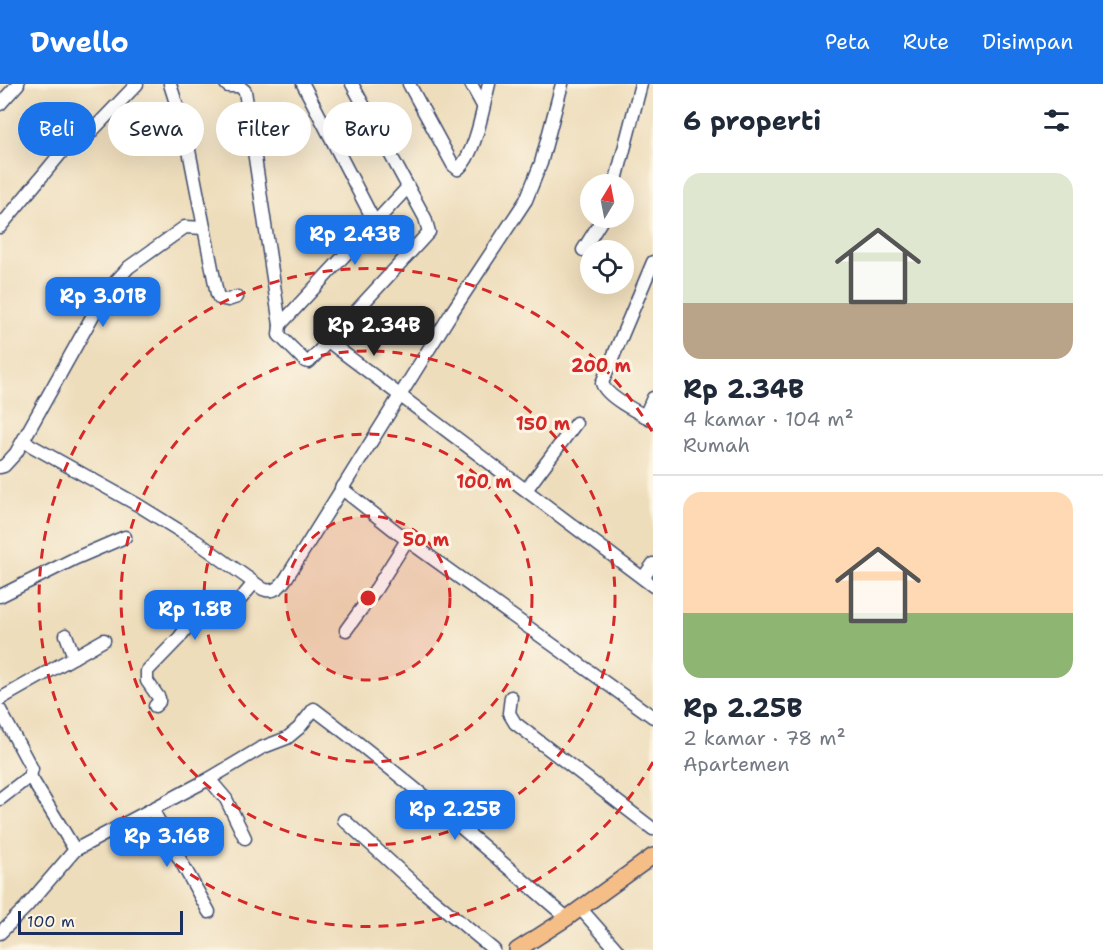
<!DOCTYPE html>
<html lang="id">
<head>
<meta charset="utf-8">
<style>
	body { margin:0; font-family:"Shantell Sans",sans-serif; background:#f6f6f7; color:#1f2937; height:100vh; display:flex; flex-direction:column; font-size:22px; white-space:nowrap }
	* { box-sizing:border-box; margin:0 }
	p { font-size:20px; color:#747a83 }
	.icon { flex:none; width:33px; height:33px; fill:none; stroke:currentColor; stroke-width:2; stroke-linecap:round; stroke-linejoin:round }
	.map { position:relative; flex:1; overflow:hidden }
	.side { display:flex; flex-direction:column; background:#fff; width:450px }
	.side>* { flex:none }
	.guide { position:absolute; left:18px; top:18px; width:544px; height:54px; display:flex; gap:12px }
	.needle { width:39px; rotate:10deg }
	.buttons { position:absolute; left:580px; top:90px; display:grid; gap:12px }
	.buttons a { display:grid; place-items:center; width:54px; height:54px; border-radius:50%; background:#fff; box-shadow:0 6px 24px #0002; font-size:30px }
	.scale { position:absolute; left:18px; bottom:15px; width:165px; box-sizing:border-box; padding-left:6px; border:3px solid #1b2f5e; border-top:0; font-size:16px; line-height:21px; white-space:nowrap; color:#1b2f5e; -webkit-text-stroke:4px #fcf5e5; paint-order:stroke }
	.price { position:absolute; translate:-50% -51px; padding:0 14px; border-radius:12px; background:#1a73e8; color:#fff; font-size:20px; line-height:39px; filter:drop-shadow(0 2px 3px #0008) }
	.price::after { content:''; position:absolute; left:50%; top:36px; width:18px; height:14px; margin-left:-9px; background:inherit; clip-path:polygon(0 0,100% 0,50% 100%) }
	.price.selected { background:#222; color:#fff }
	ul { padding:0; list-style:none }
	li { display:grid; align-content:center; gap:12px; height:318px; padding:0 30px }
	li+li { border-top:2px solid #e0e1e3 }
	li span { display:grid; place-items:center; height:186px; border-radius:18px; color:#555 }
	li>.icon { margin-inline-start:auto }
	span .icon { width:108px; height:108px; fill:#fffc; stroke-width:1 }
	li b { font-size:26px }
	h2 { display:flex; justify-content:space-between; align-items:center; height:72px; padding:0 30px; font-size:26px }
	.tag { padding:0 21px; border-radius:27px; background:#fff; box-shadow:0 6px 24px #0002; font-size:21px; line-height:54px }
	.tag.selected { background:#1a73e8; color:#fff }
	header { display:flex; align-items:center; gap:36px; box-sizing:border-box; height:84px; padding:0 30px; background:#1a73e8; color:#fff }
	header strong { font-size:28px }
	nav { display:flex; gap:33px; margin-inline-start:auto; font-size:21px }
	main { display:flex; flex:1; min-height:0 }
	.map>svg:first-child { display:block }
</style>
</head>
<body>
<header>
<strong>Dwello</strong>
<nav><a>Peta</a><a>Rute</a><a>Disimpan</a></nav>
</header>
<main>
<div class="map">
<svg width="653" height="866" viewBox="0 0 653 866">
	<rect width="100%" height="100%" fill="#fcf5e5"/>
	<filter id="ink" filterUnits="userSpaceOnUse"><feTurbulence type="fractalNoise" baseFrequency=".0167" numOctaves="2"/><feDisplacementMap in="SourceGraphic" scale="12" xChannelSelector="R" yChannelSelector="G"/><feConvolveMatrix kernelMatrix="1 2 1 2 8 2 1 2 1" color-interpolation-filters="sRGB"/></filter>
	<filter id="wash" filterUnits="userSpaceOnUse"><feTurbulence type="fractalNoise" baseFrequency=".008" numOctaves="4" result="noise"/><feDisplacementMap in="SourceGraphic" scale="24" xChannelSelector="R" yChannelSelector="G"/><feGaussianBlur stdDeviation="1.35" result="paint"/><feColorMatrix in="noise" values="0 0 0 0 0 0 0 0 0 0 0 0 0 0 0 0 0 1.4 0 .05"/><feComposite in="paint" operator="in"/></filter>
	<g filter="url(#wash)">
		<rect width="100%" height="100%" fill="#edb"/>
	</g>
	<g filter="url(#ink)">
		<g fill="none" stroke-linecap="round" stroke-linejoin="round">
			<g stroke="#3b496c" stroke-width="15">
				<g id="minor">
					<polyline points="170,0 186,51 217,210 219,214 228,216 237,213"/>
					<polyline points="226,0 228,2 239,2 245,7 280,241 279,251 305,277 309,278 429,148 425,134 352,0"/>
					<polyline points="303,0 375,139"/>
					<path d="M 409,0 L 453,81 L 458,85 C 476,70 483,23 489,0"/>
					<polyline points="471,0 483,22"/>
					<polyline points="0,20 18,0"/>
					<polyline points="615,100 641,0"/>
					<polyline points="0,143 61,69 89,50 137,0"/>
					<polyline points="583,166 603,134"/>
					<path d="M 653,178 L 602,299 C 606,313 639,329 653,336"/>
					<polyline points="280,241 408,103"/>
					<polyline points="329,258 653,502"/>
					<polyline points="645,332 653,314"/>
					<path d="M 23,357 L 138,421 L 196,457 L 263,505 C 274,510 281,502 287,493 L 452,228 L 526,116 L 541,79 L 562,0"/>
					<polyline points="0,383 4,382 16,369 102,215 117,196 129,183 185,143 204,144"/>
					<polyline points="341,404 407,456 653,633"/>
					<polyline points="526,406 576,339"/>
					<polyline points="643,494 653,480"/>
					<polyline points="0,512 76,474 125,453"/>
					<polyline points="346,546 376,505 407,456"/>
					<polyline points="66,551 74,573"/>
					<polyline points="511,613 509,629 515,639 653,745"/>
					<polyline points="0,615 104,556"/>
					<path d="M 155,622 L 159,618 L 159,614 L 147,597 L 147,587 L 179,554 L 206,518 C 215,514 224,524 234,523 L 254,499"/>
					<polyline points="0,626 32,685 30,692"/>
					<polyline points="209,695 226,715 245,754"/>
					<polyline points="0,715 30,692 75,766"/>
					<polyline points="152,725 209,828"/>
					<polyline points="344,736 419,804 494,866"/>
					<polyline points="580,824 617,866"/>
					<path d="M 0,849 L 26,823 L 75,766 L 209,695 L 261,664 L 287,654 L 299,644 L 314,625 C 402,691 484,763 567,834"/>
				</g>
			</g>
			<g stroke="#3b496c" stroke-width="18">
				<polyline id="major" points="517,866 567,834 653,772"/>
			</g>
			<use href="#minor" stroke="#fff" stroke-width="12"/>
			<use href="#major" stroke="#f6be87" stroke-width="15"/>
		</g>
	</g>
	<circle cx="368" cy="514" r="82" fill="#d62828" fill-opacity=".12"/>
	<g fill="none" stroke="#d62828" stroke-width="3" stroke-dasharray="10 8">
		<circle cx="368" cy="514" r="82"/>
		<circle cx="368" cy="514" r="164"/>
		<circle cx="368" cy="514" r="247"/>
		<path d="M653 678A329 329 0 1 1 653 349"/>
	</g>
	<circle cx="368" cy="514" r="9" fill="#d62828" stroke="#fcf5e5" stroke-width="3"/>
	<g font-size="18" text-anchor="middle" font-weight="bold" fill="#d62828" stroke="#fcf5e5" stroke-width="6" stroke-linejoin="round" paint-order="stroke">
		<text x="601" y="288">200 m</text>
		<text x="543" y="346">150 m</text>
		<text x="484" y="404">100 m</text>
		<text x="426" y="462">50 m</text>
	</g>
</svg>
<div class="buttons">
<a><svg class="needle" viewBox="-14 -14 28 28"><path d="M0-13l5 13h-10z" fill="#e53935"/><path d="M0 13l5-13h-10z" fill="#747a83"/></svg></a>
<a><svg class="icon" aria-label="locate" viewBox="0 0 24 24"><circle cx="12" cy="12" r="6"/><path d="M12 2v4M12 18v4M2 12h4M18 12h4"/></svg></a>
</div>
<div class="scale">100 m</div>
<b class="price" style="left:355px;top:182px">Rp 2.43B</b>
<b class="price" style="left:103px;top:244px">Rp 3.01B</b>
<b class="price selected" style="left:374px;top:273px">Rp 2.34B</b>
<b class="price" style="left:195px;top:557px">Rp 1.8B</b>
<b class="price" style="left:455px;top:757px">Rp 2.25B</b>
<b class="price" style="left:167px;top:784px">Rp 3.16B</b>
<div class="guide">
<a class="tag selected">Beli</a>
<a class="tag">Sewa</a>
<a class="tag">Filter</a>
<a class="tag">Baru</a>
</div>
</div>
<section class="side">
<h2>6 properti<svg class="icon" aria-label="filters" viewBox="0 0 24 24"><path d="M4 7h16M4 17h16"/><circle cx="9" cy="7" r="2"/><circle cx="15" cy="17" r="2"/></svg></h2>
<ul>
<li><span style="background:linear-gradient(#dfe7d0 70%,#b9a48a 0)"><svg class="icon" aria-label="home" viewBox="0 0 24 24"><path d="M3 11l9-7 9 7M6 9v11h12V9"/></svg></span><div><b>Rp 2.34B</b><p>4 kamar · 104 m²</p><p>Rumah</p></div></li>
<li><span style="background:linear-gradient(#ffd9b3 65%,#8fb573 0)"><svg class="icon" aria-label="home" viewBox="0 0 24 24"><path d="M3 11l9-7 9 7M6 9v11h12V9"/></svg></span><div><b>Rp 2.25B</b><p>2 kamar · 78 m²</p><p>Apartemen</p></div></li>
</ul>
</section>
</main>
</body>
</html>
